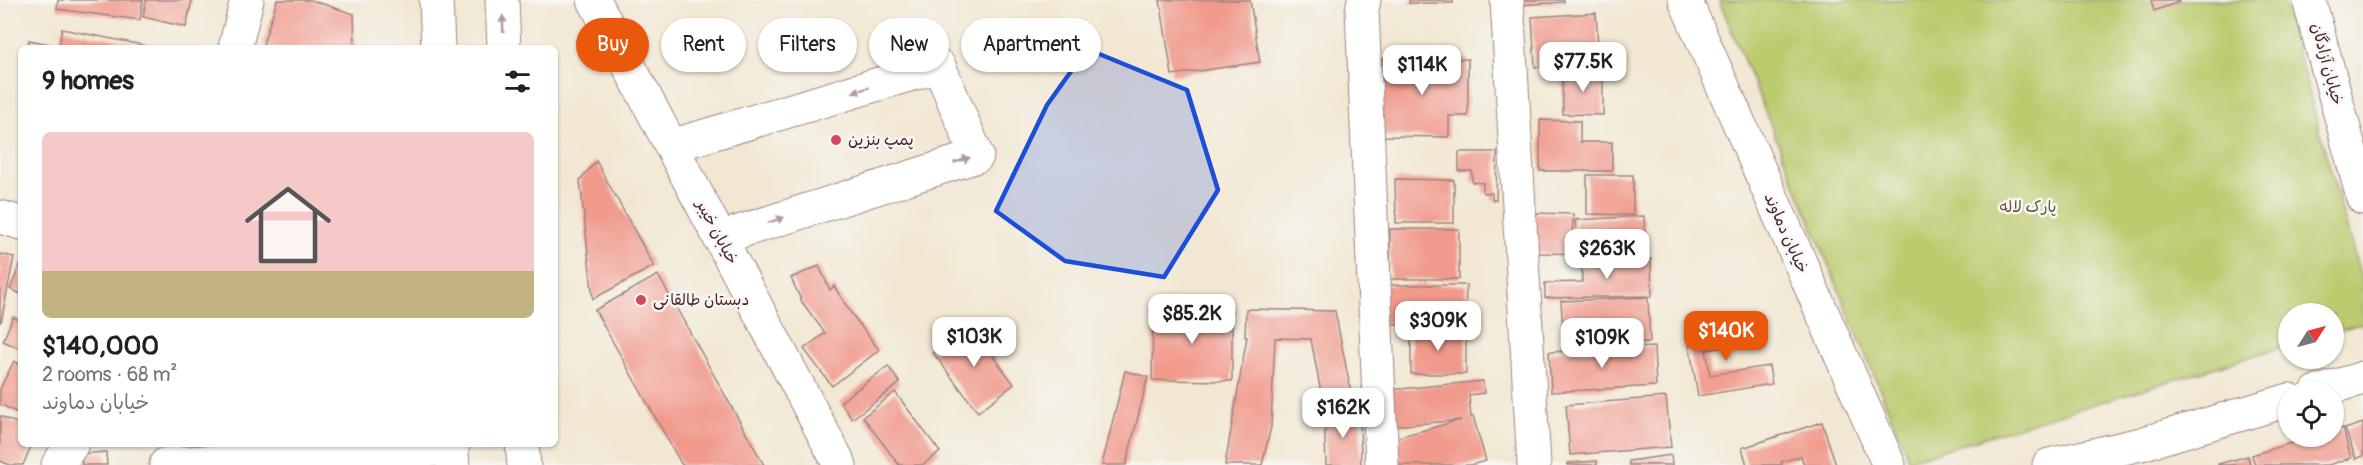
<!DOCTYPE html>
<html lang="en">
<head>
<meta charset="utf-8">
<style>
	body { margin:0; font-family:Pangolin,"Playpen Sans Arabic",sans-serif; background:#f6f6f6; color:#202124; height:100vh; display:flex; flex-direction:column; font-size:22px; white-space:nowrap }
	* { box-sizing:border-box; margin:0 }
	p { font-size:20px; color:#757577 }
	.icon { flex:none; width:33px; height:33px; fill:none; stroke:currentColor; stroke-width:2; stroke-linecap:round; stroke-linejoin:round }
	.map { position:relative; flex:1; overflow:hidden }
	.side { position:absolute; left:18px; top:45px; width:540px; height:402px; display:flex; flex-direction:column; background:#fff; border-radius:9px; box-shadow:0 2px 4px #0004 }
	.side>* { flex:none }
	.top-card { position:absolute; left:576px; top:18px; width:570px; height:54px; display:flex; gap:12px }
	.needle { width:39px; rotate:54deg }
	.fabs { position:absolute; left:2278px; top:303px; display:grid; gap:12px }
	.fabs a { display:grid; place-items:center; width:66px; height:66px; border-radius:50%; background:#fff; box-shadow:0 2px 4px #0004; font-size:30px }
	.price { position:absolute; translate:-50% -51px; padding:0 14px; border-radius:12px; background:#fff; color:#222; font-size:20px; line-height:39px; filter:drop-shadow(0 2px 3px #0008) }
	.price::after { content:''; position:absolute; left:50%; top:36px; width:18px; height:14px; margin-left:-9px; background:inherit; clip-path:polygon(0 0,100% 0,50% 100%) }
	.price.current { background:#ea580c; color:#fff }
	ul { padding:0; list-style:none }
	li { display:grid; align-content:center; gap:12px; height:318px; padding:0 24px }
	li+li { border-top:2px solid #e0e0e0 }
	li span { display:grid; place-items:center; height:186px; border-radius:9px; color:#555 }
	li>.icon { margin-inline-start:auto }
	span .icon { width:108px; height:108px; fill:#fffc; stroke-width:1 }
	li b { font-size:26px }
	h2 { display:flex; justify-content:space-between; align-items:center; height:72px; padding:0 24px; font-size:26px }
	.chip { padding:0 21px; border-radius:27px; background:#fff; box-shadow:0 2px 4px #0004; font-size:21px; line-height:54px }
	.chip.current { background:#ea580c; color:#fff }
	.map>svg:first-child { display:block }
</style>
</head>
<body>
<div class="map">
<svg width="2363" height="465" viewBox="0 0 2363 465">
	<rect width="100%" height="100%" fill="#f6f6f2"/>
	<filter id="ink" filterUnits="userSpaceOnUse"><feTurbulence type="fractalNoise" baseFrequency=".0167" numOctaves="2"/><feDisplacementMap in="SourceGraphic" scale="12" xChannelSelector="R" yChannelSelector="G"/><feConvolveMatrix kernelMatrix="1 2 1 2 8 2 1 2 1" color-interpolation-filters="sRGB"/></filter>
	<filter id="wash" filterUnits="userSpaceOnUse"><feTurbulence type="fractalNoise" baseFrequency=".008" numOctaves="4" result="noise"/><feDisplacementMap in="SourceGraphic" scale="24" xChannelSelector="R" yChannelSelector="G"/><feGaussianBlur stdDeviation="1.35" result="paint"/><feColorMatrix in="noise" values="0 0 0 0 0 0 0 0 0 0 0 0 0 0 0 0 0 1.4 0 .05"/><feComposite in="paint" operator="in"/></filter>
	<g filter="url(#wash)">
		<rect width="100%" height="100%" fill="#f2e7d2"/>
		<polygon fill="#bbcb6e" stroke="#82754c" stroke-width="1.5" points="1719,0 2283,0 2363,285 2363,323 2334,332 2334,314 2289,314 2289,345 1909,460"/>
		<g id="blocks">
			<g fill="#f19a8c">
				<polygon points="58,0 143,0 140,20 57,9"/>
				<polygon points="146,0 192,0 186,27 143,17"/>
				<polygon points="277,0 311,0 354,14 355,48 277,48 263,44"/>
				<polygon points="1160,0 1250,0 1260,62 1172,75"/>
				<rect x="1409" y="0" width="44" height="3"/>
				<polygon points="1520,0 1564,0 1564,2 1520,5"/>
				<polygon points="2151,0 2178,0 2179,2 2154,11"/>
				<polygon points="1596,13 1599,63 1535,67 1532,17"/>
				<polygon points="62,29 153,47 153,48 28,48 29,40 59,46"/>
				<polygon points="1381,59 1468,59 1468,116 1449,116 1449,137 1381,136"/>
				<polygon points="1562,71 1603,71 1603,115 1563,114"/>
				<polygon points="1540,120 1580,121 1580,142 1612,142 1612,171 1540,171"/>
				<polygon points="1459,152 1497,152 1496,200 1492,200 1492,193 1483,193 1483,183 1472,182 1472,171 1459,171"/>
				<polygon points="596,161 654,266 593,299 580,180"/>
				<polygon points="1587,175 1633,175 1633,215 1587,214"/>
				<polygon points="1395,179 1454,180 1454,223 1396,223"/>
				<polygon points="1534,213 1573,214 1572,246 1598,246 1598,254 1533,253"/>
				<polygon points="1644,216 1646,255 1617,257 1617,241 1577,243 1575,220"/>
				<rect x="1390" y="229" width="69" height="50"/>
				<polygon points="0,254 14,257 1,322 0,322"/>
				<polygon points="1651,259 1652,296 1545,298 1545,283 1582,282 1582,260"/>
				<polygon points="21,263 21,294 10,289"/>
				<polygon points="819,266 830,290 834,286 851,313 879,350 832,386 804,349 825,333 802,302 791,278"/>
				<polygon points="658,275 764,465 682,465 595,310"/>
				<polygon points="1378,285 1466,285 1465,324 1379,324"/>
				<polygon points="1648,297 1650,342 1564,346 1561,301"/>
				<polygon points="1153,309 1232,310 1232,381 1152,380"/>
				<polygon points="1246,309 1335,311 1351,392 1322,398 1311,339 1275,338 1271,427 1262,465 1225,465 1247,337 1245,337"/>
				<polygon points="13,317 21,321 21,349 3,341"/>
				<polygon points="970,325 1014,384 978,412 933,353"/>
				<polygon points="1761,326 1764,341 1706,350 1710,375 1769,366 1772,384 1698,396 1688,337"/>
				<rect x="1411" y="330" width="55" height="44"/>
				<polygon points="1654,347 1656,386 1551,392 1549,352"/>
				<polygon points="14,361 21,365 21,415 0,404 0,389"/>
				<polygon points="888,366 900,383 852,419 840,402"/>
				<polygon points="1125,371 1148,377 1126,465 1102,465"/>
				<polygon points="1483,381 1484,393 1469,395 1471,417 1473,416 1486,461 1470,465 1394,465 1387,440 1461,420 1393,426 1389,390"/>
				<polygon points="895,392 940,452 922,465 899,465 863,417"/>
				<polygon points="1666,397 1671,447 1570,455 1566,405"/>
				<polygon points="1360,412 1361,465 1326,465 1324,413"/>
				<polygon points="0,416 21,425 21,444 32,444 23,465 10,465 0,461"/>
				<polygon points="1822,422 1836,465 1804,465 1801,456 1781,462 1782,465 1747,465 1742,448"/>
				<polygon points="2363,423 2363,456 2356,459 2345,429"/>
				<polygon points="2343,428 2351,458 2328,465 2255,465 2252,455 2314,436 2334,436 2334,431"/>
				<polygon points="106,452 107,465 82,465 81,454"/>
				<polygon points="1671,455 1672,465 1629,465 1629,461"/>
				<polygon points="2248,456 2250,465 2218,465 2218,464"/>
				<polygon points="1597,461 1597,465 1568,465 1568,463"/>
			</g>
		</g>
	</g>
	<g filter="url(#ink)">
		<use href="#blocks" fill-opacity="0" stroke="#9e837e" stroke-width="1.5"/>
		<g fill="none" stroke-linecap="round" stroke-linejoin="round">
			<g stroke="#9e837e" stroke-width="35">
				<g id="minor">
					<polyline points="1364,0 1362,10 1382,465"/>
					<polyline points="1507,0 1534,465"/>
					<polyline points="1685,0 1889,465"/>
					<polyline points="2309,0 2363,198"/>
					<polyline points="235,48 247,0"/>
					<polyline points="671,146 939,66 977,156 720,238"/>
					<polyline points="0,217 21,223"/>
					<polyline points="2317,392 2363,378"/>
					<polyline points="166,464 452,449"/>
					<polyline points="58,465 72,444"/>
					<polyline points="2049,465 2141,444 2289,400"/>
				</g>
			</g>
			<g stroke="#9e837e" stroke-width="35">
				<g id="major">
					<polyline points="436,0 438,48"/>
					<polyline points="502,0 504,48"/>
					<polyline points="594,0 840,465"/>
					<polyline points="451,444 453,465"/>
					<polyline points="522,444 524,465"/>
				</g>
			</g>
			<use href="#minor" stroke="#fff" stroke-width="33"/>
			<use href="#major" stroke="#fff" stroke-width="33"/>
		</g>
		<defs><path id="oneway-solid" d="M-6-.8H1V-3.2L6.5 0L1 3.2V.8H-6Z" transform="scale(1.5)"/></defs>
		<g fill="#ae9aa0">
			<use href="#oneway-solid" transform="translate(503 24) rotate(-92)"/>
			<use href="#oneway-solid" transform="translate(861 90) rotate(163)"/>
			<use href="#oneway-solid" transform="translate(962 160) rotate(-18)"/>
			<use href="#oneway-solid" transform="translate(776 220) rotate(-18)"/>
		</g>
	</g>
	<path fill="#1d4ed8" fill-opacity="0.2" stroke="#1d4ed8" stroke-width="4.5" stroke-linejoin="round" d="M 1087,49 L 1187,90 L 1218,190 L 1164,277 L 1065,261 L 996,211 L 1047,105 Z"/>
	<g fill="#d1495b" stroke="#f6f6f2" stroke-width="2">
		<circle cx="836" cy="140" r="6"/>
		<circle cx="641" cy="300" r="6"/>
	</g>
	<g text-anchor="middle" dominant-baseline="central" stroke-width="5" stroke-linejoin="round" paint-order="stroke">
		<g font-size="16" fill="#4a1f2b" stroke="#f6f6f2">
			<text transform="translate(2327 64) rotate(75)">خیابان آزادگان</text>
			<text transform="translate(717 232) rotate(62)">خیابان خیبر</text>
			<text transform="translate(1786 233) rotate(66)">خیابان دماوند</text>
		</g>
		<g font-size="16" fill="#4a1f2b" stroke="#f6f6f2" text-anchor="start">
			<text x="848" y="140">پمپ بنزین</text>
			<text x="653" y="300">دبستان طالقانی</text>
		</g>
		<g font-size="16" fill="#6c533f" stroke="#f6f6f2">
			<text x="2028" y="207">پارک لاله</text>
		</g>
	</g>
</svg>
<div class="fabs">
<a><svg class="needle" viewBox="-14 -14 28 28"><path d="M0-13l5 13h-10z" fill="#e53935"/><path d="M0 13l5-13h-10z" fill="#757577"/></svg></a>
<a><svg class="icon" aria-label="locate" viewBox="0 0 24 24"><circle cx="12" cy="12" r="6"/><path d="M12 2v4M12 18v4M2 12h4M18 12h4"/></svg></a>
</div>
<b class="price" style="left:1583px;top:93px">$77.5K</b>
<b class="price" style="left:1422px;top:96px">$114K</b>
<b class="price" style="left:1607px;top:280px">$263K</b>
<b class="price" style="left:1192px;top:345px">$85.2K</b>
<b class="price" style="left:1438px;top:352px">$309K</b>
<b class="price current" style="left:1726px;top:362px">$140K</b>
<b class="price" style="left:974px;top:368px">$103K</b>
<b class="price" style="left:1602px;top:369px">$109K</b>
<b class="price" style="left:1343px;top:439px">$162K</b>
<div class="top-card">
<a class="chip current">Buy</a>
<a class="chip">Rent</a>
<a class="chip">Filters</a>
<a class="chip">New</a>
<a class="chip">Apartment</a>
</div>
<section class="side">
<h2>9 homes<svg class="icon" aria-label="filters" viewBox="0 0 24 24"><path d="M4 7h16M4 17h16"/><circle cx="9" cy="7" r="2"/><circle cx="15" cy="17" r="2"/></svg></h2>
<ul>
<li><span style="background:linear-gradient(#f6c9c9 75%,#c2b280 0)"><svg class="icon" aria-label="home" viewBox="0 0 24 24"><path d="M3 11l9-7 9 7M6 9v11h12V9"/></svg></span><div><b>$140,000</b><p>2 rooms · 68 m²</p><p>خیابان دماوند</p></div></li>
</ul>
</section>
</div>
</body>
</html>
